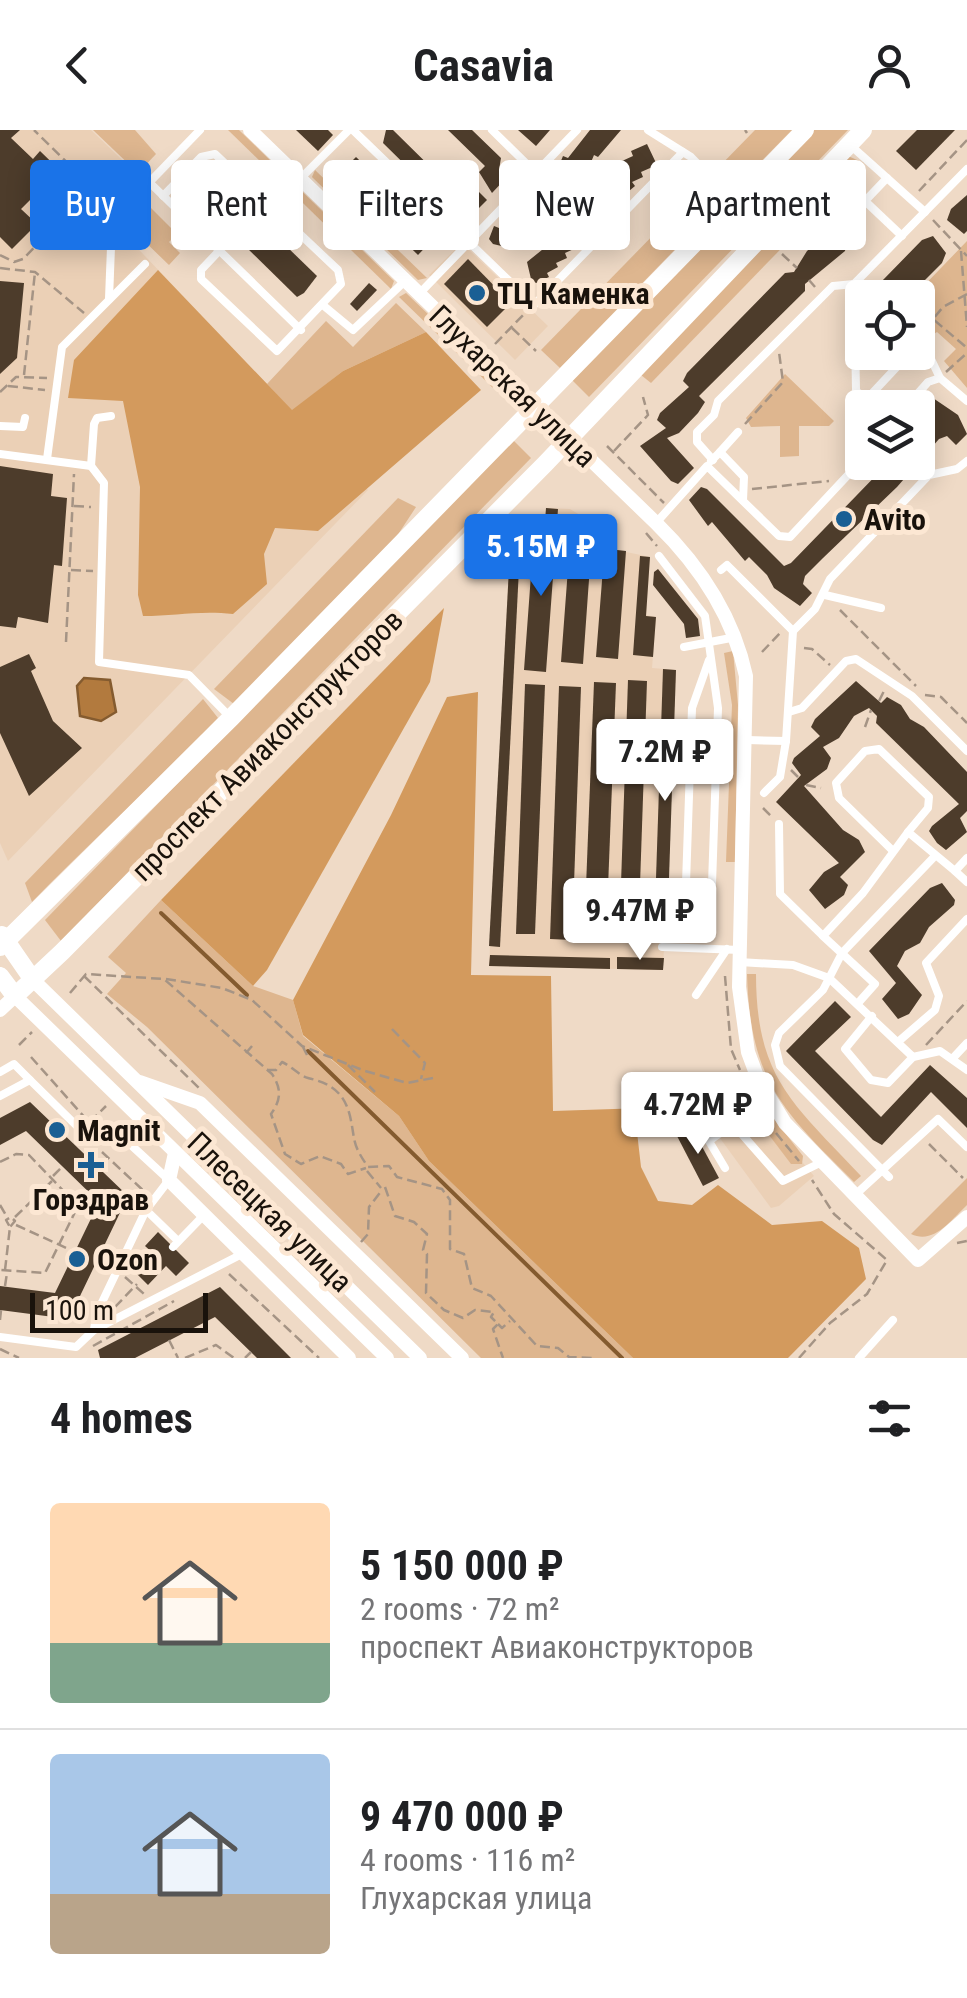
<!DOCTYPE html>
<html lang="en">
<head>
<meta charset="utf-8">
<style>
	body { margin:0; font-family:"Roboto Condensed",sans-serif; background:#f6f6f6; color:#202124; height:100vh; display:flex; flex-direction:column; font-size:38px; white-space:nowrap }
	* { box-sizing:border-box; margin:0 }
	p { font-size:32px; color:#757577 }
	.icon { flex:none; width:55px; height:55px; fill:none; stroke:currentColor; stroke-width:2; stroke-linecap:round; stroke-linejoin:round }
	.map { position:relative; height:1228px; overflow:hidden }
	.panel { display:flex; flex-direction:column; background:#fff; flex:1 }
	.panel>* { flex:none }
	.top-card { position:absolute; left:30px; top:30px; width:908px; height:90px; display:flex; gap:20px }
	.tools { position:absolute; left:845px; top:150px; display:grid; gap:20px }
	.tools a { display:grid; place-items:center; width:90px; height:90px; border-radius:10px; background:#fff; box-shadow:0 5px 25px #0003; font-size:50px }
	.scale { position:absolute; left:30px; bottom:25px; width:178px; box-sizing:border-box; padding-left:10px; border:5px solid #19120b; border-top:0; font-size:28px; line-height:35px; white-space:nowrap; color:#19120b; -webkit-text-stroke:8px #fce7d3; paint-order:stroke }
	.price { position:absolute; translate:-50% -85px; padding:0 22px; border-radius:10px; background:#fff; color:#222; font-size:32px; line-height:65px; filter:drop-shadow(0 2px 5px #0008) }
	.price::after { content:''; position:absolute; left:50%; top:60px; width:30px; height:22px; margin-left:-15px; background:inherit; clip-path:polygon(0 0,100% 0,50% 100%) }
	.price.on { background:#1a73e8; color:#fff }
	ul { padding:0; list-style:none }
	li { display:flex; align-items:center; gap:30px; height:250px; padding:0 50px }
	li+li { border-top:2px solid #e0e0e0 }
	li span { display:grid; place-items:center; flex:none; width:280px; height:200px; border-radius:10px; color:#555 }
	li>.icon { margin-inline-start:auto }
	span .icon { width:120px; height:120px; fill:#fffc; stroke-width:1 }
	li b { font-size:42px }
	h2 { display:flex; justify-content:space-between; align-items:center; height:120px; padding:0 50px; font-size:42px }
	.tag { padding:0 35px; border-radius:10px; background:#fff; box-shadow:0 5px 25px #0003; font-size:35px; line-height:90px }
	.tag.on { background:#1a73e8; color:#fff }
	header { display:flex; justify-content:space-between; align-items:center; height:130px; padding:0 50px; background:#fff; font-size:45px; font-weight:700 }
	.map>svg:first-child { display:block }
</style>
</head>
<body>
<header><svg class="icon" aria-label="back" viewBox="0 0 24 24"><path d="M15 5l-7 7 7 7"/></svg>Casavia<svg class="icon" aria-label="person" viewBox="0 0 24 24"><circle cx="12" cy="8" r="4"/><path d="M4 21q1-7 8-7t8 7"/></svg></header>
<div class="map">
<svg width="967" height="1228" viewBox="0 0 967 1228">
	<rect width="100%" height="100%" fill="#efdac6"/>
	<g fill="#ebd0b6">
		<polygon points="0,0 91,0 138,45 103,82 368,360 8,731 0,713"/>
		<polygon points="462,113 548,196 515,230 429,145"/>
		<polygon points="546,378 570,379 580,385 580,392 604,394 617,420 650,427 646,485 656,487 652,538 676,540 663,840 489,836 509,438 519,438 526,427 542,431"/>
		<polygon points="741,960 814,1046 779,1076 771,1078 714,1000 713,986"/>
	</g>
	<g fill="#deb68f">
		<polygon points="93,0 135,0 156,24 138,43"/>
		<polygon points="228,0 239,0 394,151 391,159"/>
		<polygon points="755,0 792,0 736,57 727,55 715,41"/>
		<polygon points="814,0 848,0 589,267 572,250"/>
		<polygon points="848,26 864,33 651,253 641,245"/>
		<polygon points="315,40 427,148 418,150 312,47"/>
		<polygon points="707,50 722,71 560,238 541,220"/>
		<polygon points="150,77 177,104 169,112 180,123 169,135 139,106 149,96 140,87"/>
		<polygon points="967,111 967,258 944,231 956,219 937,202 921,212 918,208 918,168 913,167"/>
		<polygon points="406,163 499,252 493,258 399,167"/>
		<polygon points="396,173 426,202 343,241 292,281 267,254 326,191 353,217"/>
		<polygon points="785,244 834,291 829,296 799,296 799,326 780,327 780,296 751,297 746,288"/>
		<polygon points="512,309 531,328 61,811 45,790"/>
		<polygon points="398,368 416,377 395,409 234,574 214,559"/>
		<polygon points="733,521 738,575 735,732 726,732 732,575 724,523"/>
		<path d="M 203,569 L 218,588 C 158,652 93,709 32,772 L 25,753 Z"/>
		<polygon points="161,770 253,856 293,870 303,906 399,986 429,1031 633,1228 481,1228 147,897 107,864 126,843 108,827"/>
		<path d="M 747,844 L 756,844 C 756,949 794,974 861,1046 L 854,1052 C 782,981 750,950 747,844 Z"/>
		<polygon points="753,970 761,972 803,1026 802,1034 791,1034 750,980"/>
		<path d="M 967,1048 L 967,1075 C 951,1090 934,1115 911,1104 Z"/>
	</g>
	<g fill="#d39a5d">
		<path d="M 158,140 L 292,280 L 343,241 L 426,202 L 481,260 L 318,401 L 275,398 L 264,424 L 267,454 L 233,484 C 201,480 174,486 143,486 L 138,465 L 140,357 L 123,271 L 68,268 L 74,230 Z"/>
		<polygon points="444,478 430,552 267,840 253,856 161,770"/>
		<polygon points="478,562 471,845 551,846 553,981 675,977 673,989 637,1002 641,1037 658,1071 692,1075 718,1055 772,1095 822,1091 859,1118 866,1149 788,1228 633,1228 429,1031 399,986 303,905 293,870 391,685 447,567"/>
	</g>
	<polygon fill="#b27a3e" stroke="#845b2f" stroke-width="2.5" points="84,548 110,550 116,582 101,591 80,586 77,556"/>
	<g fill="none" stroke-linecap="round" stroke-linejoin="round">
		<g stroke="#845b2f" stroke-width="4">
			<polyline points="161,783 247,865"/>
			<polyline points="308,921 622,1228"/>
		</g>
	</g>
	<g fill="#4d3c2b">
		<polygon points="0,0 20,0 11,8 33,29 40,21 75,55 51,80 35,65 21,79 37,94 12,119 0,107"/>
		<polygon points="296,0 328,0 333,5 318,21"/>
		<polygon points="386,0 393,0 460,66 465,61 472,69 479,62 487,70 471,86 463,78 459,82 452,75 449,78 383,13"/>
		<polygon points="448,0 472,0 501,28 499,40 507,47 492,63 479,42 485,36"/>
		<polygon points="518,0 550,0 536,16"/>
		<polygon points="590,0 621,0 598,27 594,25 589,37 584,35 579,47 574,45 568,58 563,56 558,69 553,67 548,79 543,77 539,88 534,86 520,107 515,105 510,118 493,114 489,109 494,96 499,98 504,86 508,88 513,77 517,79 522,68 527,70 532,58 537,60 542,47 547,49 553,36 558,38 563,26 568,28"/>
		<polygon points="917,0 955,0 916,40 896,21"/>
		<polygon points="647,14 657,35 641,42 643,47 632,52 635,56 605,81 607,86 594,92 596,97 583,103 585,108 574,114 576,118 565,123 567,128 556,133 558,137 547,143 549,147 536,153 531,149 527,132 558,107 555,102 566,97 564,93 576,88 573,83 586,77 584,72 597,65 595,60 625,35 622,31 633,26 631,21"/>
		<polygon points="356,27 437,105 418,125 337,46"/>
		<polygon points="214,46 317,146 304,163 297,167 194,66"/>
		<polygon points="967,65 967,101 964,104 947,90 951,79"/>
		<polygon points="831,100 847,111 845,121 805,154 805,161 699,266 705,272 698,283 679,303 667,308 694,338 678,354 671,351 640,316 666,298 657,290 660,283 689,257 683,251 687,243 785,143 794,142 807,121"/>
		<polygon points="933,106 946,123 942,133 907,168 885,168 889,164 880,155 883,150 922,110"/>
		<polygon points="468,129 511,173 487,197 444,154"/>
		<polygon points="0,151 24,153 17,228 0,244"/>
		<polygon points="369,153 377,160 357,181 350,174"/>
		<polygon points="930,266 958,285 967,304 956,315 947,306 939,309 897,357 823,428 805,446 803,454 812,463 800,476 774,458 767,445 749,427 745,431 712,392 708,396 689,370 701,357 707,359 784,436 791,433 889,332 918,332 918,303 928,288 918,279"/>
		<polygon points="0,336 53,344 51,366 67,368 62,436 54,435 48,493 18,487 16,498 0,496"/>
		<polygon points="546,378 558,379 546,542 524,540 532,431 542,431"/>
		<polygon points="572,385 580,385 579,392 593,393 583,534 561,532"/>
		<polygon points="606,400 617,413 617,420 626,421 618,529 596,527"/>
		<polygon points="640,426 650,427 646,486 656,487 653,527 633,525"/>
		<polygon points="509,438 519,438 500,817 489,816"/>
		<polygon points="658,439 698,489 700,506 686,508 684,494 653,455 654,442"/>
		<polygon points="29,524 36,538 31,541 53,591 82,618 29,666 0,603 0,537"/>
		<polygon points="663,539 676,540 667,808 654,808"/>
		<polygon points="628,550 647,551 638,813 619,812"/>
		<polygon points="856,551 881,573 887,567 901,575 910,589 924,597 967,642 967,681 960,688 967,702 946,720 937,713 929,701 932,696 959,674 876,593 877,586 869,578 854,586 839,608 823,617 831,628 827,639 804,656 843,700 859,710 865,722 840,747 848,755 844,765 825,779 809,760 824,742 839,733 776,672 801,645 792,633 794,628 820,606 811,597 815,589"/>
		<polygon points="594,552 616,553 606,809 584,808"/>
		<polygon points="525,554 545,555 535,804 516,804"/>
		<polygon points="559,556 581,557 572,810 550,809"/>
		<polygon points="942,753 955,770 954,775 929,797 920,813 905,821 897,836 922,865 909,884 898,889 882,869 896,853 869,821 930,758"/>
		<polygon points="490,825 610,828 610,839 489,836"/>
		<polygon points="617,827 664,828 663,840 617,839"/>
		<polygon points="835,871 851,887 815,921 881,987 930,935 967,968 967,998 931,962 882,1015 873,1010 786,921"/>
		<polygon points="30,972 128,1066 69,1189 0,1180 0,1156 55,1163 99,1072 26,1001 0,1015 0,988"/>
		<polygon points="692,998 719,1048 703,1056 677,1006"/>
		<polygon points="158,1102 189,1133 176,1146 166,1136 148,1155 136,1143 154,1124 145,1116"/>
		<polygon points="220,1157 291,1228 257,1228 215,1187 135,1228 100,1228 98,1220"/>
	</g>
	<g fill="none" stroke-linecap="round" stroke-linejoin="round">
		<g stroke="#a59485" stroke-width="2.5" stroke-dasharray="10 5" stroke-linecap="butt">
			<polyline points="745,0 747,3"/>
			<polyline points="919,61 967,10"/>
			<polyline points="933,90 967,126"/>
			<polyline points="961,121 967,197"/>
			<polyline points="782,124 797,138"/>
			<polyline points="0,125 14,132 23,129 84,66 87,57 83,48 34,0"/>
			<polyline points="0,138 35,142 84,183"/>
			<polyline points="809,150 815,157"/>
			<polyline points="967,164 943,177 933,189 967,218"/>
			<polyline points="512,198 536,221"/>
			<polyline points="495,214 526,182"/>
			<polyline points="874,222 884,233"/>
			<polyline points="946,242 967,223"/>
			<polyline points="24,245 35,142"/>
			<polyline points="8,256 45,260"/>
			<polyline points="0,262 16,247 47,248"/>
			<polyline points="745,294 783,252 779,222"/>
			<polyline points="607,316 664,373"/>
			<polyline points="614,321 648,285 643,267"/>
			<polyline points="752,359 829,351"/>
			<polyline points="74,376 91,377"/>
			<polyline points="646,403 657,416"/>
			<polyline points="71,440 93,441"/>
			<polyline points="840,480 916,556"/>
			<polyline points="66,512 74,344"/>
			<polyline points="804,518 812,519 830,535"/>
			<polyline points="762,522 782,501"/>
			<polyline points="925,565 941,567 967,593"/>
			<polyline points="879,571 885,559"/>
			<polyline points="865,597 871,580"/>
			<polyline points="791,640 798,647"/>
			<polyline points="806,655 821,658"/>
			<polyline points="763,678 773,688"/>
			<polyline points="84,846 201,960"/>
			<polyline points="725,846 731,919 740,940"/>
			<polyline points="166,849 222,858 252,870 302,916 365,941 407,953 433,948"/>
			<path d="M 70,863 L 86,844 L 164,849 L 272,944 C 282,959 281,970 271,984 L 285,1024 L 301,1034 L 320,1026 L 341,1034 L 348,1044 L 366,1038"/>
			<polyline points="392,899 425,933 421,949"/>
			<polyline points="19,915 32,902"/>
			<polyline points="926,915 967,871"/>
			<polyline points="303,917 307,925"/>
			<polyline points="246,923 252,916"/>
			<polyline points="31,927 95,999"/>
			<polyline points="348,935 375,962"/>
			<path d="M 267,940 L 276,940 L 282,932 C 291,936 300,946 308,948 C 329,953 344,961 350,986 C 356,1013 351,1012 368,1037 L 389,1036 L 397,1047 L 442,1059 L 450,1070 L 450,1119 L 464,1124 L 472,1158 L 491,1166 L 537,1216 L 558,1218 L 569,1227 L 593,1228"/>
			<polyline points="90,992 106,976"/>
			<polyline points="776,1003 799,1031"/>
			<polyline points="929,1014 963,1048"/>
			<polyline points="102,1022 147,1064"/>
			<polyline points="0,1032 16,1024 29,1025 78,1076 45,1143 0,1140"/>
			<polyline points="367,1041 381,1058"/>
			<polyline points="53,1046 63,1036"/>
			<polyline points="385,1057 395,1086 414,1092 427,1104 423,1120 427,1124 426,1163 444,1180 463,1188 475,1180 494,1182 491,1187 498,1194 493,1199 503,1228"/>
			<polyline points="0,1075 7,1087"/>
			<polyline points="15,1087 52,1051"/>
			<polyline points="16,1095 75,1122"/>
			<polyline points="361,1112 368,1104 369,1077 382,1060"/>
			<polyline points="957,1113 967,1111"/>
			<polyline points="96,1133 108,1139"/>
			<polyline points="5,1140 10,1097 6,1090 11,1087 15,1091 10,1097"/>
			<polyline points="229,1144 319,1228"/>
			<polyline points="125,1147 144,1164"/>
			<polyline points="5,1156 7,1143"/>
			<polyline points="115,1177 137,1154"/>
			<polyline points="0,1190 1,1180"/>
			<polyline points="498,1194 502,1198 510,1191"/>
			<polyline points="169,1210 178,1228"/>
			<polyline points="93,1216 174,1171"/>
			<polyline points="0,1219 19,1228"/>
			<polyline points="185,1228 216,1215 234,1228"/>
			<polyline points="245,1228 251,1222"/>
			<polyline points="799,1228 830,1193 867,1164 887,1130 834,1084 812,1050"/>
		</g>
		<g stroke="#fff" stroke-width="8">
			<polyline points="353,0 534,175 683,22"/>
			<polyline points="492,0 536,43"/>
			<polyline points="648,0 691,27 735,72"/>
			<polyline points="849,14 925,82"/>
			<polyline points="887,48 865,71 902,106"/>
			<polyline points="300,49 349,0"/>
			<polyline points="149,52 301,200"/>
			<polyline points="163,66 201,27 215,24 338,140 341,154 277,221 201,149 201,140 219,121"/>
			<polyline points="419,164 577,0"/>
			<polyline points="109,169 112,91 200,0"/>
			<polyline points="324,176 353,200 405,151"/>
			<polyline points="864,272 907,226 919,222 930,227 940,248"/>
			<polyline points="869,278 856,260 854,154 967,39"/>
			<polyline points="905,278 928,252 940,248 967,271"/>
			<polyline points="0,296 23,297 25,288"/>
			<polyline points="720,322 738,302"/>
			<polyline points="0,324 91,336 104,353 99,532 189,545 231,588"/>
			<polyline points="47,329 62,217 145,134"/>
			<polyline points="713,330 697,312 697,302 714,285 718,271 833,156 854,154"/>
			<polyline points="711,331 720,322 744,347 743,370"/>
			<polyline points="91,336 94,294 97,288 111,286"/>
			<polyline points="656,393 707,336 779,406 790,407 862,330"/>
			<polyline points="659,426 705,486 709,514 718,578 711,784 701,794 693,794 685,783 692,578 709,530"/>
			<polyline points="721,440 727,435 793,501"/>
			<polyline points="825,465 881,478"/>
			<polyline points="684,517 736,507"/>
			<polyline points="789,582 802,578 846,531 856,529 912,566 967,621"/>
			<polyline points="747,610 786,611 793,501 815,479 830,449 929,345 957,339 967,331"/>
			<polyline points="764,663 780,647 786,611"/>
			<polyline points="779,694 780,764 823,806 863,763 908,702"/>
			<polyline points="892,720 839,668 836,653 865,621 879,619 929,667 928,678 908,702 955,741 967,728"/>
			<polyline points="955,741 967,752"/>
			<polyline points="823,806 875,854 859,872"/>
			<polyline points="662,817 740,820"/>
			<polyline points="739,832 793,835 829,848 913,927 940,921 967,940"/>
			<polyline points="696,865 727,819"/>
			<polyline points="872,886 845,919 871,950 888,953 913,927"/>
			<polyline points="899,911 935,880 939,866 926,833 967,789"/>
			<polyline points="954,927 967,913"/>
			<polyline points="0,942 14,934 30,950"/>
			<polyline points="758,949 735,978 733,994 783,1051 822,1032"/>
			<polyline points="0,966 30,950 88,1007 99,1011 119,1004 169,1050 146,1080 96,1185 94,1200"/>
			<polyline points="697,991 725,1038"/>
			<polyline points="709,1011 733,994"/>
			<polyline points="889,1047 780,936 775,915 779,903 823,860 842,823 934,727"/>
			<polyline points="855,1065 938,989 967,1017"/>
			<polyline points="146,1080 178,1111"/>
			<polyline points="173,1117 203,1086"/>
			<polyline points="0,1207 76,1217 94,1200 242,1124"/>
			<polyline points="859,1228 893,1190"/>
		</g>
		<g stroke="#fff" stroke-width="14">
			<path d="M 250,0 L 656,393 C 700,436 733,485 746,546 L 739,857 L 748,922 L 758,949 L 785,993 L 918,1130 L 967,1087"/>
			<polyline points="33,850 420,1228"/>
			<polyline points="0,880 15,866 387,1228"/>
			<polyline points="140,952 200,973 462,1228"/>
			<polyline points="175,1023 169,1050 349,1228"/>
		</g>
		<g stroke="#fff" stroke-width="18">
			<polyline points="2,805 33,850"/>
			<polyline points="0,817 231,588 805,0"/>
			<polyline points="0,846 15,866 62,822 545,334 863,0"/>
		</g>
	</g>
	<g fill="#1a5f94" stroke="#fce7d3" stroke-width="4">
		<circle cx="477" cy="163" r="10"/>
		<circle cx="844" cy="389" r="10"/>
		<circle cx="57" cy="1000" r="10"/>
		<path d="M86 1020h10v10h10v10h-10v10h-10v-10h-10v-10h10z"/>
		<circle cx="77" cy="1129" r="10"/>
	</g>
	<g text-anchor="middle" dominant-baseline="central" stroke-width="10" stroke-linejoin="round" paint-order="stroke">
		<g font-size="30" font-weight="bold" fill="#19120b" stroke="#fce7d3" text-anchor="start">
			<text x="497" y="163">ТЦ Каменка</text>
			<text x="864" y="389">Avito</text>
			<text x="77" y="1000">Magnit</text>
			<text x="91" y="1069" text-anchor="middle">Горздрав</text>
			<text x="97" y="1129">Ozon</text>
		</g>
		<g font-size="30" fill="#19120b" stroke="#fce7d3">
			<text transform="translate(513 256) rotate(44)">Глухарская улица</text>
			<text transform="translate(267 615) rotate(-45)">проспект Авиаконструкторов</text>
			<text transform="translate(270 1082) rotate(44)">Плесецкая улица</text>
		</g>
	</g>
</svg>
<div class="tools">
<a><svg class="icon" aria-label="locate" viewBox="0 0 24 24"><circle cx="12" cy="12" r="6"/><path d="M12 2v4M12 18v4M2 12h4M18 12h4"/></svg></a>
<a><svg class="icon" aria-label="layers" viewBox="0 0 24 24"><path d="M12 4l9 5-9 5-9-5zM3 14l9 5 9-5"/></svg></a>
</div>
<div class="scale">100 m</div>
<b class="price on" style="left:541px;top:469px">5.15M ₽</b>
<b class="price" style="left:665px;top:674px">7.2M ₽</b>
<b class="price" style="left:640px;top:833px">9.47M ₽</b>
<b class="price" style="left:698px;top:1027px">4.72M ₽</b>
<div class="top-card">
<a class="tag on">Buy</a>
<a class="tag">Rent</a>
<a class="tag">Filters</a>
<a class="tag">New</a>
<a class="tag">Apartment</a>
</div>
</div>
<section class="panel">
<h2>4 homes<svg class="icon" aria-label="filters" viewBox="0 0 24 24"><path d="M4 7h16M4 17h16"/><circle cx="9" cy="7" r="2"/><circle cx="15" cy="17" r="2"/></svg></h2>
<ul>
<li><span style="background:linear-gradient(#ffd9b3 70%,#7fa58c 0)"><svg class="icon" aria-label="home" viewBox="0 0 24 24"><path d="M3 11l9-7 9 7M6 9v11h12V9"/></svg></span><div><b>5 150 000 ₽</b><p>2 rooms · 72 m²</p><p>проспект Авиаконструкторов</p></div></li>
<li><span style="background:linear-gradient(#a9c7e8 70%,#b9a48a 0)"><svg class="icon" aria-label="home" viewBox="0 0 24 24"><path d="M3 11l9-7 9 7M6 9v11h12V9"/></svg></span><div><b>9 470 000 ₽</b><p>4 rooms · 116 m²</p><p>Глухарская улица</p></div></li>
</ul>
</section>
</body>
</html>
